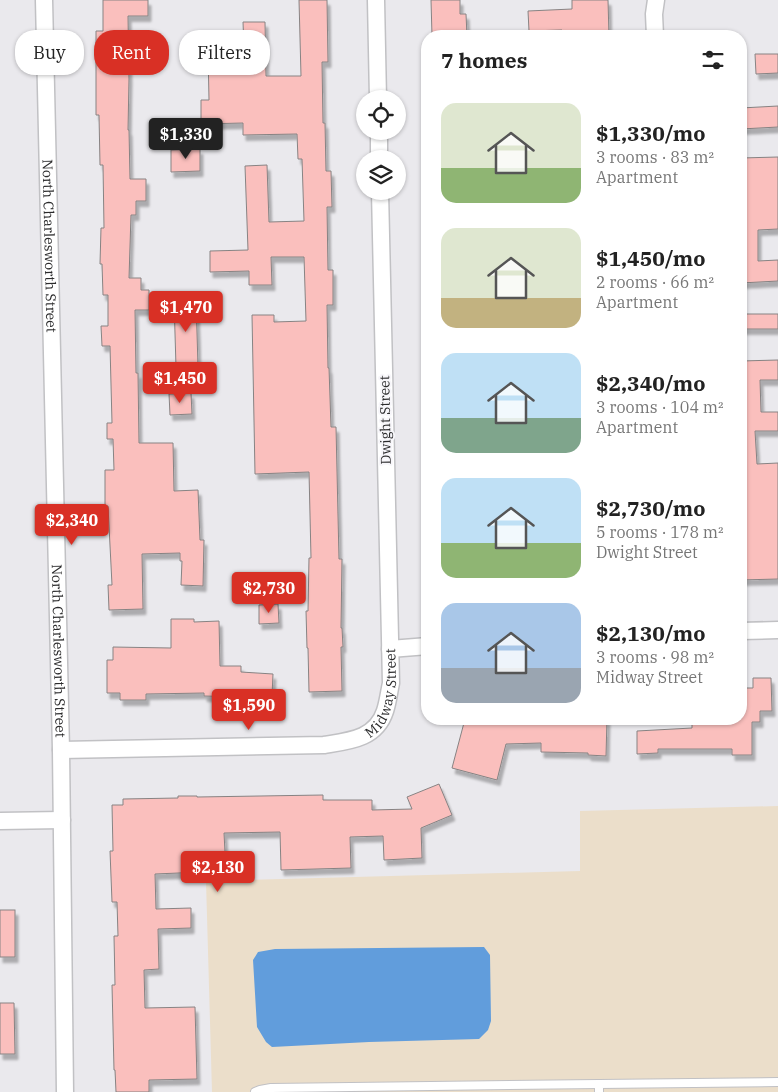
<!DOCTYPE html>
<html lang="en">
<head>
<meta charset="utf-8">
<style>
	body { margin:0; font-family:"IBM Plex Serif",serif; background:#f2f2f2; color:#222; height:100vh; display:flex; flex-direction:column; font-size:19px; white-space:nowrap }
	* { box-sizing:border-box; margin:0 }
	p { font-size:16px; color:#767676 }
	.icon { flex:none; width:28px; height:28px; fill:none; stroke:currentColor; stroke-width:2; stroke-linecap:round; stroke-linejoin:round }
	.map { position:relative; flex:1; overflow:hidden }
	.drawer { position:absolute; left:421px; top:30px; width:326px; height:695px; display:flex; flex-direction:column; background:#fff; border-radius:20px; box-shadow:0 1px 4px #0004 }
	.drawer>* { flex:none }
	.banner { position:absolute; left:15px; top:30px; width:331px; height:45px; display:flex; gap:10px }
	.buttons { position:absolute; left:356px; top:90px; display:grid; gap:10px }
	.buttons a { display:grid; place-items:center; width:50px; height:50px; border-radius:50%; background:#fff; box-shadow:0 1px 4px #0004; font-size:25px }
	.price { position:absolute; translate:-50% -42px; padding:0 11px; border-radius:5px; background:#d93025; color:#fff; font-size:16px; line-height:32px; filter:drop-shadow(0 1px 2px #0008) }
	.price::after { content:''; position:absolute; left:50%; top:30px; width:15px; height:11px; margin-left:-8px; background:inherit; clip-path:polygon(0 0,100% 0,50% 100%) }
	.price.current { background:#222; color:#fff }
	ul { padding:0; list-style:none }
	li { display:flex; align-items:center; gap:15px; height:125px; padding:0 20px }
	li span { display:grid; place-items:center; flex:none; width:140px; height:100px; border-radius:15px; color:#555 }
	li>.icon { margin-inline-start:auto }
	span .icon { width:60px; height:60px; fill:#fffc; stroke-width:1 }
	li b { font-size:21px }
	h2 { display:flex; justify-content:space-between; align-items:center; height:60px; padding:0 20px; font-size:21px }
	.chip { padding:0 18px; border-radius:20px; background:#fff; box-shadow:0 1px 4px #0004; font-size:18px; line-height:45px }
	.chip.current { background:#d93025; color:#fff }
	.map>svg:first-child { display:block }
</style>
</head>
<body>
<div class="map">
<svg width="778" height="1092" viewBox="0 0 778 1092">
	<defs>
		<filter id="shadow"><feDropShadow dx="3" dy="5.5" stdDeviation="1" flood-color="#0004"/></filter>
	</defs>
	<rect width="100%" height="100%" fill="#eae9ed"/>
	<polygon fill="#ebdeca" points="778,806 778,1092 212,1092 206,881 580,871 580,811"/>
	<polygon fill="#619ddc" points="484,947 490,955 491,1021 488,1030 479,1039 369,1042 272,1047 266,1042 257,1027 253,960 258,952 275,949"/>
	<g fill="#fabfbd" stroke="#878383" filter="url(#shadow)">
		<polygon points="103,0 148,0 148,16 128,16 129,79 128,130 129,130 130,179 146,179 146,201 136,201 136,215 131,215 129,278 141,278 141,290 149,290 149,310 135,310 136,373 138,373 139,443 173,443 174,491 198,490 200,540 204,540 203,586 181,585 182,561 180,561 180,553 142,554 143,609 109,610 108,585 112,585 108,506 105,506 105,470 114,470 113,439 107,439 107,423 112,423 110,346 102,346 101,326 108,326 108,295 103,295 102,264 100,264 101,228 104,228 103,165 100,165 99,115 96,115 96,31 103,31"/>
		<polygon points="299,0 327,0 328,62 322,62 323,123 325,123 326,171 331,171 332,207 327,207 328,270 333,270 333,305 327,305 328,368 329,368 331,427 336,427 339,559 342,559 341,628 342,628 343,647 341,647 342,691 309,692 308,648 307,648 306,611 308,611 309,558 311,558 309,472 255,474 252,315 274,315 274,322 306,321 304,257 271,257 272,285 249,285 249,271 210,272 210,251 248,250 245,166 267,165 269,222 304,221 302,159 298,159 297,134 243,135 243,123 201,124 201,100 209,100 208,50 244,48 243,22 265,22 266,76 301,76"/>
		<polygon points="431,0 460,0 460,14 466,14 467,36 432,36"/>
		<polygon points="572,0 608,0 609,36 563,36 562,30 529,31 528,11 572,9"/>
		<polygon points="755,54 778,54 778,73 756,74"/>
		<polygon points="778,106 778,127 741,129 741,108"/>
		<polygon points="200,149 200,171 171,172 171,150"/>
		<polygon points="778,157 778,229 758,230 758,261 778,260 778,281 741,283 741,158"/>
		<polygon points="174,300 196,300 198,366 176,367"/>
		<rect x="741" y="314" width="37" height="15"/>
		<polygon points="778,360 778,380 760,380 761,412 778,412 778,431 755,431 757,464 778,463 778,579 741,580 741,361"/>
		<polygon points="191,393 192,414 170,415 169,394"/>
		<polygon points="278,604 279,623 259,624 259,605"/>
		<polygon points="171,619 194,619 194,622 219,621 220,666 241,666 241,672 273,674 272,696 241,694 241,697 204,696 204,693 146,694 146,700 120,700 120,693 107,693 107,660 113,660 113,647 171,648"/>
		<polygon points="753,678 771,678 772,711 760,711 760,722 752,722 752,755 732,755 732,749 658,749 658,753 637,754 637,731 692,728 692,719 741,719 741,688 753,688"/>
		<polygon points="465,719 607,719 606,756 588,755 588,753 541,752 541,743 506,744 497,780 452,768"/>
		<polygon points="439,784 452,815 421,828 422,858 384,860 383,836 350,837 351,868 281,870 280,832 224,833 226,871 155,874 156,909 191,908 191,928 158,929 159,969 144,970 145,1008 195,1007 197,1079 149,1080 149,1092 116,1092 115,1070 114,1070 112,985 115,985 114,936 118,936 117,902 112,902 110,851 113,851 112,805 123,805 123,799 178,798 178,796 197,796 197,797 323,795 323,800 372,800 372,810 412,809 407,797"/>
		<rect x="0" y="910" width="15" height="47"/>
		<polygon points="0,1003 14,1003 15,1054 0,1054"/>
	</g>
	<g fill="none" stroke-linecap="round" stroke-linejoin="round">
		<g stroke="#c1c1c4" stroke-width="10">
			<g id="service">
				<polyline points="255,1092 260,1090 271,1088 599,1084"/>
				<polyline points="599,1092 599,1084 778,1082"/>
			</g>
		</g>
		<g stroke="#c1c1c4" stroke-width="19">
			<g id="minor">
				<path id="s1" d="M 44,0 L 61,750 L 65,1092"/>
				<polyline points="376,0 378,99"/>
				<polyline points="655,36 654,14 656,0"/>
				<polyline points="379,131 379,159"/>
				<polyline points="741,631 778,630"/>
				<polyline points="390,649 428,646"/>
				<path id="s2" d="M 61,750 L 324,745 C 349,741 376,739 385,711 C 388,702 389,692 391,683 L 380,191"/>
				<polyline points="0,821 62,820"/>
			</g>
		</g>
		<use href="#service" stroke="#fff" stroke-width="8"/>
		<use href="#minor" stroke="#fff" stroke-width="16"/>
	</g>
	<g text-anchor="middle" dominant-baseline="central" stroke-width="4" stroke-linejoin="round" paint-order="stroke">
		<g font-size="14" fill="#2b2b2c" stroke="#f7f6fa">
			<text stroke="none"><textPath href="#s1" startOffset="246">North Charlesworth Street</textPath></text>
			<text transform="translate(385 420) rotate(-91)">Dwight Street</text>
			<text stroke="none"><textPath href="#s1" startOffset="651">North Charlesworth Street</textPath></text>
			<text stroke="none"><textPath href="#s2" startOffset="354">Midway Street</textPath></text>
		</g>
	</g>
</svg>
<div class="buttons">
<a><svg class="icon" aria-label="locate" viewBox="0 0 24 24"><circle cx="12" cy="12" r="6"/><path d="M12 2v4M12 18v4M2 12h4M18 12h4"/></svg></a>
<a><svg class="icon" aria-label="layers" viewBox="0 0 24 24"><path d="M12 4l9 5-9 5-9-5zM3 14l9 5 9-5"/></svg></a>
</div>
<b class="price current" style="left:186px;top:160px">$1,330</b>
<b class="price" style="left:186px;top:333px">$1,470</b>
<b class="price" style="left:180px;top:404px">$1,450</b>
<b class="price" style="left:72px;top:546px">$2,340</b>
<b class="price" style="left:269px;top:614px">$2,730</b>
<b class="price" style="left:249px;top:731px">$1,590</b>
<b class="price" style="left:218px;top:893px">$2,130</b>
<div class="banner">
<a class="chip">Buy</a>
<a class="chip current">Rent</a>
<a class="chip">Filters</a>
</div>
<section class="drawer">
<h2>7 homes<svg class="icon" aria-label="filters" viewBox="0 0 24 24"><path d="M4 7h16M4 17h16"/><circle cx="9" cy="7" r="2"/><circle cx="15" cy="17" r="2"/></svg></h2>
<ul>
<li><span style="background:linear-gradient(#dfe7d0 65%,#8fb573 0)"><svg class="icon" aria-label="home" viewBox="0 0 24 24"><path d="M3 11l9-7 9 7M6 9v11h12V9"/></svg></span><div><b>$1,330/mo</b><p>3 rooms · 83 m²</p><p>Apartment</p></div></li>
<li><span style="background:linear-gradient(#dfe7d0 70%,#c2b280 0)"><svg class="icon" aria-label="home" viewBox="0 0 24 24"><path d="M3 11l9-7 9 7M6 9v11h12V9"/></svg></span><div><b>$1,450/mo</b><p>2 rooms · 66 m²</p><p>Apartment</p></div></li>
<li><span style="background:linear-gradient(#bfe0f5 65%,#7fa58c 0)"><svg class="icon" aria-label="home" viewBox="0 0 24 24"><path d="M3 11l9-7 9 7M6 9v11h12V9"/></svg></span><div><b>$2,340/mo</b><p>3 rooms · 104 m²</p><p>Apartment</p></div></li>
<li><span style="background:linear-gradient(#bfe0f5 65%,#8fb573 0)"><svg class="icon" aria-label="home" viewBox="0 0 24 24"><path d="M3 11l9-7 9 7M6 9v11h12V9"/></svg></span><div><b>$2,730/mo</b><p>5 rooms · 178 m²</p><p>Dwight Street</p></div></li>
<li><span style="background:linear-gradient(#a9c7e8 65%,#9aa5b1 0)"><svg class="icon" aria-label="home" viewBox="0 0 24 24"><path d="M3 11l9-7 9 7M6 9v11h12V9"/></svg></span><div><b>$2,130/mo</b><p>3 rooms · 98 m²</p><p>Midway Street</p></div></li>
</ul>
</section>
</div>
</body>
</html>
